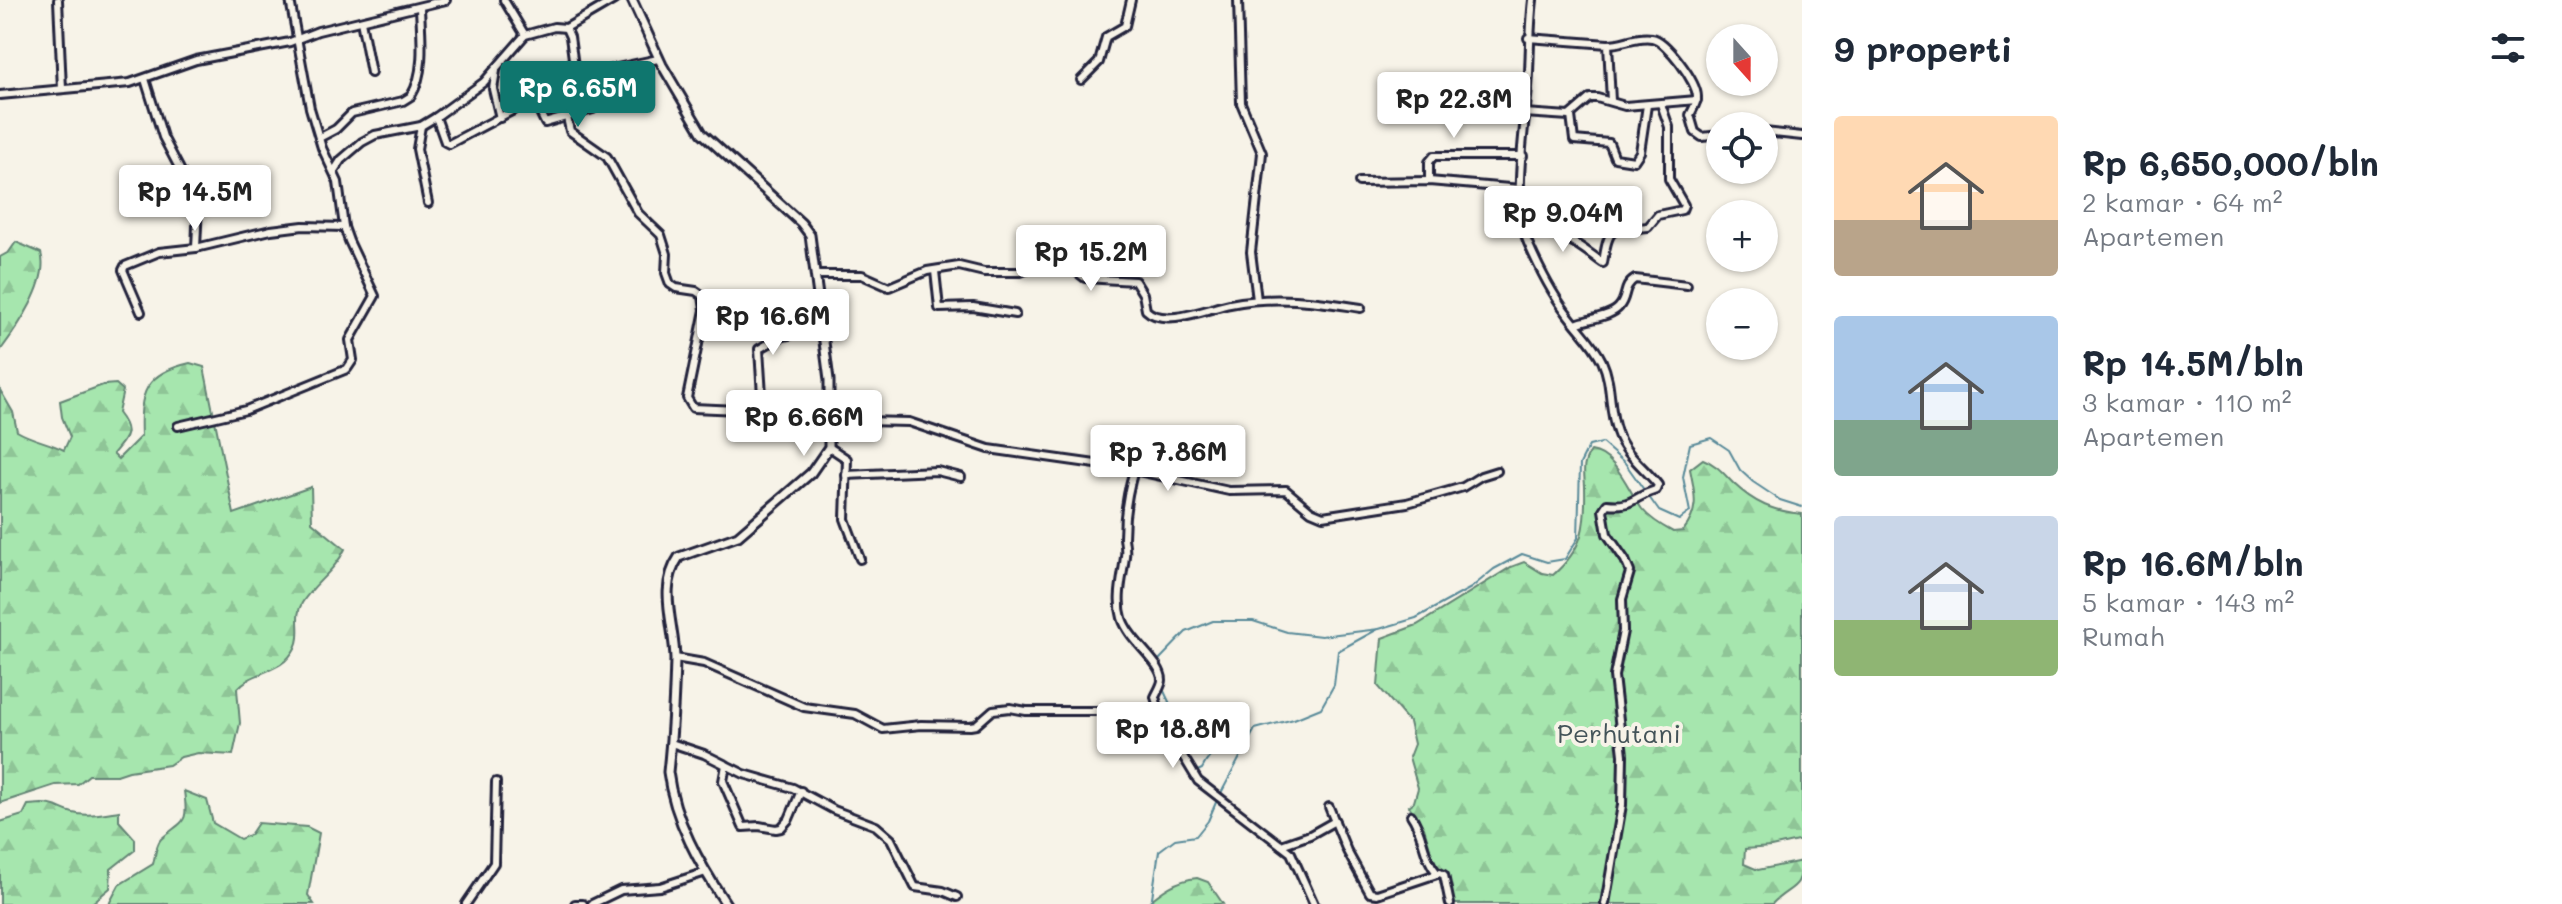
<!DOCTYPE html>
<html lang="id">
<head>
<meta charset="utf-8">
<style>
	body { margin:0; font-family:Mali,sans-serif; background:#f6f6f7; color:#1f2937; height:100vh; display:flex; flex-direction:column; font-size:30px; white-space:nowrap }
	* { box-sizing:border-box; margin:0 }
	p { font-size:26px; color:#747a83 }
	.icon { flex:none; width:44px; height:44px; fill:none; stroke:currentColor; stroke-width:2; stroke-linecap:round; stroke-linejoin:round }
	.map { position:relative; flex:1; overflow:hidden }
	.sheet { display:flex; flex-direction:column; background:#fff; width:760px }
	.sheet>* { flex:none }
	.needle { width:52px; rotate:159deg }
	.tools { position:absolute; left:1706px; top:24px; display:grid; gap:16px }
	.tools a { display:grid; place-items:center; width:72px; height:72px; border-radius:50%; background:#fff; box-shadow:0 2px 6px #0004; font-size:40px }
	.price { position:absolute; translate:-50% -68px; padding:0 18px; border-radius:8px; background:#fff; color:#222; font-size:26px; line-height:52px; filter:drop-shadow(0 2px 4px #0008) }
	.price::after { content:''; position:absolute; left:50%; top:48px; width:24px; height:18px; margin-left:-12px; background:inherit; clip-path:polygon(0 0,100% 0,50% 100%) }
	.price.current { background:#0f766e; color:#fff }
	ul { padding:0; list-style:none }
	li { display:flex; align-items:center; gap:24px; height:200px; padding:0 32px }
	li span { display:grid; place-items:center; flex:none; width:224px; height:160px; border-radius:8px; color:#555 }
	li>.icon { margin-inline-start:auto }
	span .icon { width:96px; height:96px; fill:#fffc; stroke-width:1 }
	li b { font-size:34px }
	h2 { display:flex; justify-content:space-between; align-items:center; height:96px; padding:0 32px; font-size:34px }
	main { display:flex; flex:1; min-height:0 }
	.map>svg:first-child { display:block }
</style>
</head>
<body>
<main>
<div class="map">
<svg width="1802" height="904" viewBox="0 0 1802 904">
	<defs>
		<pattern id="forest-firs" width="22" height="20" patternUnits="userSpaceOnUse" patternTransform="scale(2)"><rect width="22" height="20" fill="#a6e6ae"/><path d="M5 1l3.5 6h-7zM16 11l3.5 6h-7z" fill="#8fc597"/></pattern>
	</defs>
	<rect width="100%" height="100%" fill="#f7f3e8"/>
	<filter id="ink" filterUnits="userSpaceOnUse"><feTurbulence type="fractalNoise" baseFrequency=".0125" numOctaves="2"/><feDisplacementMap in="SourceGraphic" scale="16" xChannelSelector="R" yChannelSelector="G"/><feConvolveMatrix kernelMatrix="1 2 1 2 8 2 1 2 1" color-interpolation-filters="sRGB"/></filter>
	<g filter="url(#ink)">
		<g fill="url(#forest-firs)" stroke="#648474" stroke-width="2">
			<path d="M 16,242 L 41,253 C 50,282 17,328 0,351 L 0,257 L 9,252 Z"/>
			<path d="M 190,363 L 204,367 L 234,514 L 311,487 L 312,522 L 345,549 C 335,571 314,583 302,603 C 291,622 309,639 285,661 C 271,673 250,674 237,689 L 240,723 L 233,755 L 198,753 L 181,757 L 169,765 L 129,771 L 117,775 L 89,775 L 78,784 L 55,785 L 0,803 L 0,390 L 13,412 L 17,431 C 32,440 48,442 64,450 L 70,437 L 62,417 L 60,401 L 103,385 L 116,384 L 123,390 L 118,413 C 133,432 127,437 113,454 L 118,459 L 141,436 C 139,392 145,373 190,363 Z"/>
			<path d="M 1591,451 C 1616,454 1628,490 1642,509 C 1650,519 1662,526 1673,532 L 1683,531 C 1700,510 1695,494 1690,469 L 1703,459 C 1716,464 1723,473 1733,483 C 1755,504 1773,511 1802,514 L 1802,840 L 1771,847 L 1745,849 L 1744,864 L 1758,870 L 1802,861 C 1802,891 1790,885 1772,904 L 1453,904 L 1449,876 L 1435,865 L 1424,828 L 1409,806 L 1414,802 L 1418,788 L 1409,757 L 1414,744 L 1409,722 L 1378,686 L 1382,638 L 1417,625 L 1511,567 L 1524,562 L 1542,573 L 1553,575 C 1584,548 1586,526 1585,486 C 1584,471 1582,464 1591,451 Z"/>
			<path d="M 184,791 L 207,800 L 213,823 L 240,839 L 250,835 L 258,823 L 307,827 L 319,833 L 308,895 L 314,904 L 109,904 L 119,885 L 153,864 C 155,857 156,844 161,839 C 183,819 189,826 184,791 Z"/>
			<path d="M 42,804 C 57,804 60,810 73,813 C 87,817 105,813 119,811 L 119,821 L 135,839 L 135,850 L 111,869 L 110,888 L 91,904 L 0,904 L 0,822 L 23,815 L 28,805 Z"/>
			<path d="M 1197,878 L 1208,882 L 1223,904 L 1146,904 C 1162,891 1176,880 1197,878 Z"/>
		</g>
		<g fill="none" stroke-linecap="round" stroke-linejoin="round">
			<g stroke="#598a99" stroke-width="2">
				<polyline points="1161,667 1159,660 1186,632 1213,621 1253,621 1287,632 1321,636 1379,629 1416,618 1471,588 1494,569 1522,554 1547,562 1565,559 1578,538 1580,464 1589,446 1602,443 1625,463 1659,511 1679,520 1690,512 1683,477 1690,444 1711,438 1729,450 1740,470 1753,482 1780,500 1802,507"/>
				<polyline points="1163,689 1171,706 1190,722 1192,729 1181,733 1171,741 1173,751 1181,758"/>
				<path d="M 1195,772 L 1202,769 C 1212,748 1230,740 1252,734"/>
				<polyline points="1220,795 1255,729 1294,719 1321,708 1334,685 1338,651 1378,629"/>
				<polyline points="1151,904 1159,851 1175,839 1196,836 1208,821 1217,800"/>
			</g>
			<g stroke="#22223b" stroke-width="12">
				<g id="minor">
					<polyline points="58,0 62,89"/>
					<polyline points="504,0 525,35"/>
					<polyline points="1238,0 1241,103 1262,153 1251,252 1257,300"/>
					<path d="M 1533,0 C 1530,25 1530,48 1529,73 C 1527,119 1510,200 1528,243 C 1538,266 1551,292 1566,312 C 1578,329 1593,342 1602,361 C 1613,385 1608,409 1617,432 C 1624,454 1645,468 1658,485 L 1656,490 C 1632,497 1634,507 1607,504 L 1603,510 L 1607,534 L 1625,560 L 1630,572 L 1622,599 L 1623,631 L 1614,676 L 1623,755 L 1622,805 L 1605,904"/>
					<polyline points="361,21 371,73"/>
					<polyline points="566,28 570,37 575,73 594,73 658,59"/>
					<polyline points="1528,38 1608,44 1611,101"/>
					<path d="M 1608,44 C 1624,44 1637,35 1652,38 C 1666,40 1697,82 1697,97 C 1697,103 1693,109 1690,115 L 1695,132 L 1702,137 L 1720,135"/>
					<polyline points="496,71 493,89 500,118"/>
					<polyline points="145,79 163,137 198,204 196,248"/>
					<polyline points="1081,80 1099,62 1106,37 1125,26 1131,0"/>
					<polyline points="0,95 130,83 196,60 290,42 318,31 446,0"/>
					<polyline points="533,98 545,123 593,109 599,104 594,73"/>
					<polyline points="1524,113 1569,116 1590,98 1597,98 1625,106 1697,100"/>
					<polyline points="1571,116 1574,140 1609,143 1615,158 1634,161 1640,152 1647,105"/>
					<polyline points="436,117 445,142 449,144 527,103 546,84 575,73"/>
					<polyline points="567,117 570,131 607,157 638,213 661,235 667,254 666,273 670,284 676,288 696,291 703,296 705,310 687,398 693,408 830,414 862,421 909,422 989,449 1124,468 1229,491 1286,490 1311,511 1323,516 1407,503 1463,487 1481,476 1497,471"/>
					<polyline points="421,126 417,149 428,203"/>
					<polyline points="1764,132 1802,136"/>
					<path d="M 319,138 L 336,129 L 352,113 L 403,101 L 411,96 C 426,72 421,35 420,8"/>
					<polyline points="334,171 341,160 362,142 375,135 421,126 436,117 484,82 525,35 554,27 566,28 614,0"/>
					<polyline points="1429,181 1429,162 1434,156 1523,156"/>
					<polyline points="1359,182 1429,181 1521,189"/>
					<path d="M 1525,232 C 1557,225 1578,245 1603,263 C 1609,222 1612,231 1648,227 L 1658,215 L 1682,210 L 1684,205 L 1669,179 L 1669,127 L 1661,104"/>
					<polyline points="935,271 939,308 973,307 1015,314"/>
					<path d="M 815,275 L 862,275 L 889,287 L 927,271 L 959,266 L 984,272 L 1021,272 L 1053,259 L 1064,262 L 1085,278 L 1135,281 L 1143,294 L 1146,310 C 1164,328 1209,308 1230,304 C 1274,295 1317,301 1361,308"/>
					<polyline points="141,312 123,270 125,266 159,252 196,248 271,230 303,226 344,227"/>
					<path d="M 1576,324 C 1587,319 1611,317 1619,307 C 1628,297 1622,287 1635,279 L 1687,285"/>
					<polyline points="763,411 759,349 780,337 821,328"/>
					<polyline points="178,426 246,410 347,369 353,360 350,340 375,296 349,241 344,227 338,182 322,148 310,108 290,0"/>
					<polyline points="829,447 847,459 845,519 860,559"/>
					<polyline points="846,475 937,471 961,477"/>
					<path d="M 675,658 L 704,663 L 804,707 L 855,714 L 883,729 L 921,725 L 970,726 L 976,725 L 993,710 L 1010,708 L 1026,711 L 1104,711 L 1162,721 L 1155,697 C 1157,692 1162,685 1162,680 C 1162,662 1129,641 1122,618 C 1116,597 1123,577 1125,556 C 1126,550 1125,544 1124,538 C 1124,516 1128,490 1134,470"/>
					<polyline points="1163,720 1166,728 1198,781 1291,853 1314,904"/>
					<polyline points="671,743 704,754 744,774 793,788 834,810 876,826 891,839 915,887 943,891 957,897"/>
					<polyline points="726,765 723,781 743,827 759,826 776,829 781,828 789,819 801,791"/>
					<polyline points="1329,807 1347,851 1370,893 1377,894 1440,873 1444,875 1450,904"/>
					<path d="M 1411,815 C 1424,833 1422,856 1437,873"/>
					<polyline points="1281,845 1310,835 1335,821"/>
					<polyline points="466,904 494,863 496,782"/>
					<polyline points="575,904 583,904"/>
					<polyline points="592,904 621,890 660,887 706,872"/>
				</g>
			</g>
			<g stroke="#22223b" stroke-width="13">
				<path id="tertiary" d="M 632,0 L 662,65 L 702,133 L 801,223 L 810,235 L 829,380 L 829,447 L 811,473 L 738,536 L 679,557 C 657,589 675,625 675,660 C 674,697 672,735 668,772 C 674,820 700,865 726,904"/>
			</g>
			<use href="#minor" stroke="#f7f3e8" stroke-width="6"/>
			<use href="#tertiary" stroke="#f7f3e8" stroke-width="7"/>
		</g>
	</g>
	<g text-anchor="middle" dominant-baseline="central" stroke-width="8" stroke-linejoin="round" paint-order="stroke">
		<g font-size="26" fill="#435358" stroke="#f7f3e8">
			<text x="1619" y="733">Perhutani</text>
		</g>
	</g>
</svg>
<div class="tools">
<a><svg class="needle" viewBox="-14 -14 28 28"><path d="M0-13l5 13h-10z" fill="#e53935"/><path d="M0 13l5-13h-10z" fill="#747a83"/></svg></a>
<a><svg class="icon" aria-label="locate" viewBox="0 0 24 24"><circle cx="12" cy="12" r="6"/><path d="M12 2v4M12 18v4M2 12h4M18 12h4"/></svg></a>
<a>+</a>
<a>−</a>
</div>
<b class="price current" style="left:578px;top:129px">Rp 6.65M</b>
<b class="price" style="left:1454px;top:140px">Rp 22.3M</b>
<b class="price" style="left:195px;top:233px">Rp 14.5M</b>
<b class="price" style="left:1563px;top:254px">Rp 9.04M</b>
<b class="price" style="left:1091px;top:293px">Rp 15.2M</b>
<b class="price" style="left:773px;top:357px">Rp 16.6M</b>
<b class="price" style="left:804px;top:458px">Rp 6.66M</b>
<b class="price" style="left:1168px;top:493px">Rp 7.86M</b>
<b class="price" style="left:1173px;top:770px">Rp 18.8M</b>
</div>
<section class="sheet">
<h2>9 properti<svg class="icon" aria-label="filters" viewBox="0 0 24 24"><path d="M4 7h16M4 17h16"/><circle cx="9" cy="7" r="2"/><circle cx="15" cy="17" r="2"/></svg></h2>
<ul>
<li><span style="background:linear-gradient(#ffd9b3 65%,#b9a48a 0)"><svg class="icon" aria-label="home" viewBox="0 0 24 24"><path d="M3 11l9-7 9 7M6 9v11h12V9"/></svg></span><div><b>Rp 6,650,000/bln</b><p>2 kamar · 64 m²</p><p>Apartemen</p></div></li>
<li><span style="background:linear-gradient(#a9c7e8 65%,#7fa58c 0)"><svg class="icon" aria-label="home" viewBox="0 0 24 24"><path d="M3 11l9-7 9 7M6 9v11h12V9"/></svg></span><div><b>Rp 14.5M/bln</b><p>3 kamar · 110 m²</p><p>Apartemen</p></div></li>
<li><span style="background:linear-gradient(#c9d6e8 65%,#8fb573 0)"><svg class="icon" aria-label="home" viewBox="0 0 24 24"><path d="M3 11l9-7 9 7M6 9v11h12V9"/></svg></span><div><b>Rp 16.6M/bln</b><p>5 kamar · 143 m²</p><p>Rumah</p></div></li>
</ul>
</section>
</main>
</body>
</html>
